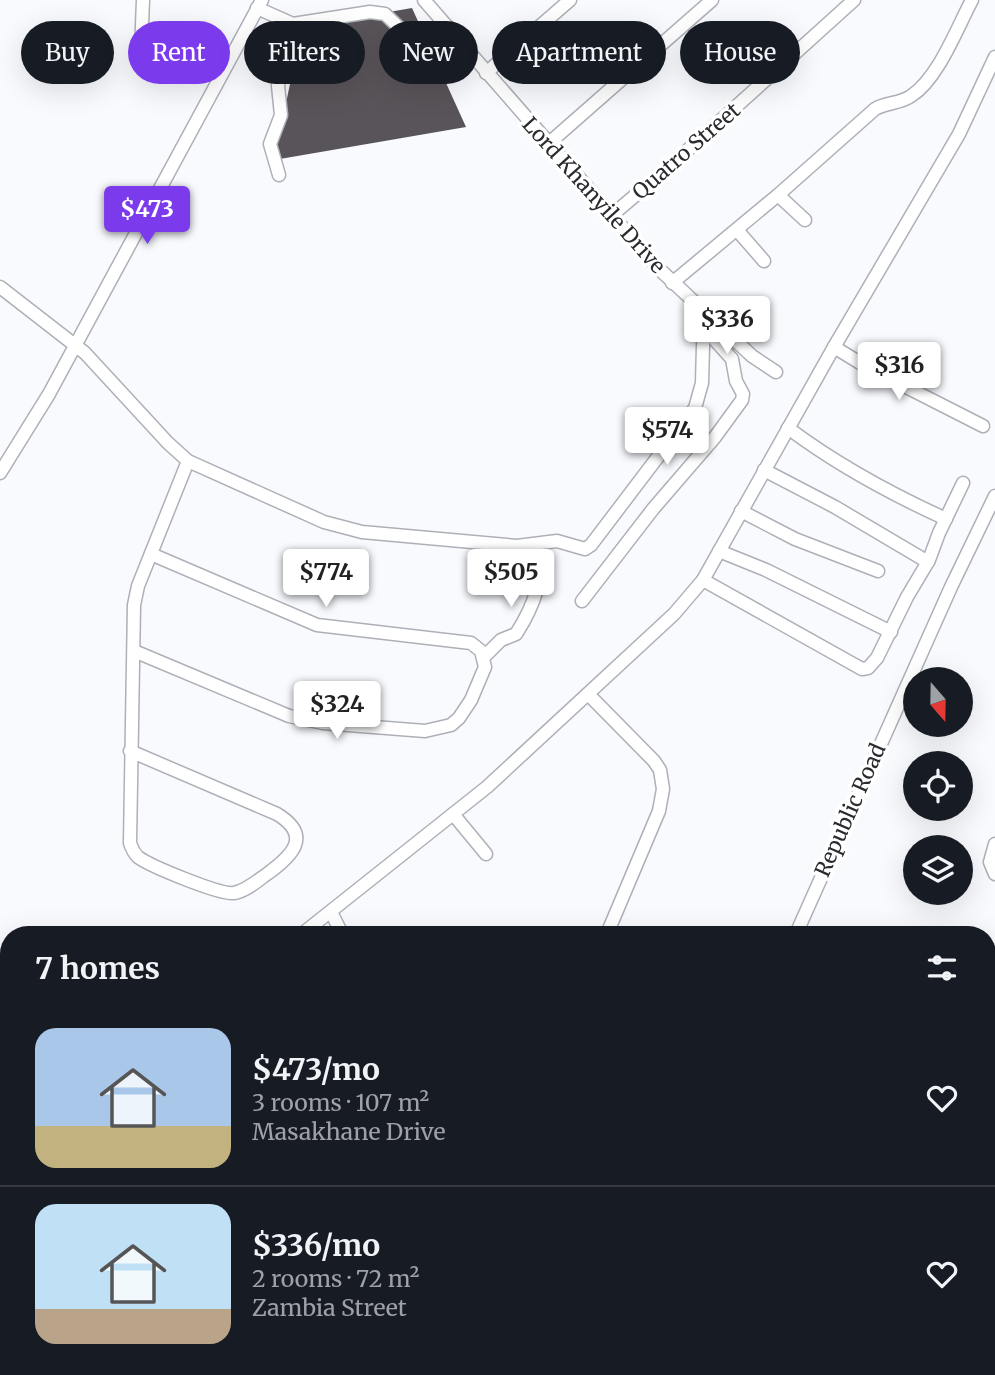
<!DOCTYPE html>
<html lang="en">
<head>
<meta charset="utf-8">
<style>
	body { margin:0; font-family:Merriweather,serif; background:#20242c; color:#f1f3f6; height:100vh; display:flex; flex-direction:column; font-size:26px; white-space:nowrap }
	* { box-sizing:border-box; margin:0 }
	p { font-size:23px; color:#9ea1a6 }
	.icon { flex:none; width:38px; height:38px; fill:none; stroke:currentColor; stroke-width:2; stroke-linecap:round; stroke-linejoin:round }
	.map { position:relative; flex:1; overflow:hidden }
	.drawer { position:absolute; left:0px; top:926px; width:996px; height:450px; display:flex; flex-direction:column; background:#171b24; border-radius:28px 28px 0 0; box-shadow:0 7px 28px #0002 }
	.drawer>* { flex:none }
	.guide { position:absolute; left:21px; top:21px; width:954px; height:63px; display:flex; gap:14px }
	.needle { width:46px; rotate:160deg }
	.buttons { position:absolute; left:903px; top:667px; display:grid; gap:14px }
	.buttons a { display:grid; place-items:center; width:70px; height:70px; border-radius:50%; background:#171b24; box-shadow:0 7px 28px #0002; font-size:35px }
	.price { position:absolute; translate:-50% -60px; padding:0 16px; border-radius:7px; background:#fff; color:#222; font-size:23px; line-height:46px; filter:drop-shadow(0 2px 4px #0008) }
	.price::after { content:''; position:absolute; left:50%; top:42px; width:21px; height:16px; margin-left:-10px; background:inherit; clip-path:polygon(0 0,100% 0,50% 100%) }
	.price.active { background:#7c3aed; color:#fff }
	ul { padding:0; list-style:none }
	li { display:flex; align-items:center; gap:21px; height:175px; padding:0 35px }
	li+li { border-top:2px solid #363941 }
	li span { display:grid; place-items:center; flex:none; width:196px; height:140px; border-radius:21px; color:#555 }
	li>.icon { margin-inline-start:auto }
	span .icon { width:84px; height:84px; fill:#fffc; stroke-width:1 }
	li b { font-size:30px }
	h2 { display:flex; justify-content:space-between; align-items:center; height:84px; padding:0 35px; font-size:30px }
	.chip { padding:0 24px; border-radius:32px; background:#171b24; box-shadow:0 7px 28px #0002; font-size:24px; line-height:63px }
	.chip.active { background:#7c3aed; color:#fff }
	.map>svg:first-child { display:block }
</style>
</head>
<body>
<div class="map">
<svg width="995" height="1375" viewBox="0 0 995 1375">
	<rect width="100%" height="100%" fill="#f8fafe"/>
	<polygon fill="#595459" points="412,8 466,127 274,160 302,27"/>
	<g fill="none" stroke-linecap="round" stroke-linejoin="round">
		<g stroke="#adb0b7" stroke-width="15">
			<g id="minor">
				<polyline points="424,0 657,267 752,356 776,372"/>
				<polyline points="257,8 293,24 370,12 385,14 433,60"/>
				<polyline points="141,52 143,0"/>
				<polyline points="486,73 570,0"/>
				<polyline points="548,144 712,0"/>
				<polyline points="279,175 270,144 281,115 278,86 288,24"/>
				<polyline points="778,195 805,220"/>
				<polyline points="611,216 678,159 854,0"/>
				<polyline points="737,230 764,261"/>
				<path d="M 672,283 L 778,195 L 875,109 C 886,102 900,104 911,96 C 938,79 957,28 972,0"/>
				<polyline points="0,287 85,353 168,443 188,461 324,522 362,532 517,546 557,541 585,549 591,545 695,408 702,383 704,309"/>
				<polyline points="834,347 865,366 983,426"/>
				<path d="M 788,428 C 836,464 891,494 946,519"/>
				<polyline points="764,470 835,507 928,562"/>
				<polyline points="0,473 49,394 262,0"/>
				<polyline points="741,511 795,539 878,571"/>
				<polyline points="719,551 766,570 891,632"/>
				<polyline points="703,580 862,669 868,668 877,658 907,597 929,560 939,533 963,483"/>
				<polyline points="582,601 653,509 715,437 742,400 743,394 736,381 732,359 705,329"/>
				<polyline points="134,651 289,716 323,723 425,731 451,725 459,718 471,700 485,667 481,651 471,643 317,625 151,554"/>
				<path d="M 484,657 L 501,640 L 516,634 C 529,614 555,563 529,546"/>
				<polyline points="588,694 654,761 660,770 663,789 659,811 607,934"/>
				<path d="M 130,751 L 277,814 C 313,836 292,856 267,874 C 257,881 246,891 234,893 C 220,895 150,866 138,857 C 134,853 132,849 130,843 L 134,605 L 138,586 L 188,461"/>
				<polyline points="453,814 486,854"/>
				<polyline points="995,844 990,862 995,874"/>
				<polyline points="331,912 342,934"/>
				<polyline points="302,934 487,787 674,614 703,580 834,347 959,134 995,57"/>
				<polyline points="796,934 951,587 995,496"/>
				<polyline points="987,972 995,975"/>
				<polyline points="987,1076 995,1080"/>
				<polyline points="987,1174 995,1177"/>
				<polyline points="987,1272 995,1275"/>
				<polyline points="0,1326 9,1329"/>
				<polyline points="325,1367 426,1367"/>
				<polyline points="440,1367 441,1375"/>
				<polyline points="865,1367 869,1375"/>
				<polyline points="313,1375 313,1367"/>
				<polyline points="629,1375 632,1367"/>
				<polyline points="787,1375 790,1367"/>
			</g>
		</g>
		<use href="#minor" stroke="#fff" stroke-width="12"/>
	</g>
	<g text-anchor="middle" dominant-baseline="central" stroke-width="7" stroke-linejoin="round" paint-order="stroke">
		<g font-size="21" fill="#2a2b2e" stroke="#fff">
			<text transform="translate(686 151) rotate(-41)">Quatro Street</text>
			<text transform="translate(594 195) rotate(48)">Lord Khanyile Drive</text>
			<text transform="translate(850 810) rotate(-66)">Republic Road</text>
		</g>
	</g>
</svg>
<div class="buttons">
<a><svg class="needle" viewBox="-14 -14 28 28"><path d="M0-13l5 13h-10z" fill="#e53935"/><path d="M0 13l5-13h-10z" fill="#9ea1a6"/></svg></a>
<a><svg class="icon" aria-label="locate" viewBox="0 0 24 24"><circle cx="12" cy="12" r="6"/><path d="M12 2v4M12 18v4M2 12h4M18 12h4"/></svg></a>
<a><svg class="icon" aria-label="layers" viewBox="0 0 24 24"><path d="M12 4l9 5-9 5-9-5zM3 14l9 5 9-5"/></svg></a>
</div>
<b class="price active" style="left:147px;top:246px">$473</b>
<b class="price" style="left:727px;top:356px">$336</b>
<b class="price" style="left:899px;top:402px">$316</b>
<b class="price" style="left:667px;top:467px">$574</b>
<b class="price" style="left:326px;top:609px">$774</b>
<b class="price" style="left:511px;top:609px">$505</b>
<b class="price" style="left:337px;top:741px">$324</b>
<div class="guide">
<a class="chip">Buy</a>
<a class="chip active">Rent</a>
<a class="chip">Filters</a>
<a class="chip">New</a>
<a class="chip">Apartment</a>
<a class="chip">House</a>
</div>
<section class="drawer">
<h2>7 homes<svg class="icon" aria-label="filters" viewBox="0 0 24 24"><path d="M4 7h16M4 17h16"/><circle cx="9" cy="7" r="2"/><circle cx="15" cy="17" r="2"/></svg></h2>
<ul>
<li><span style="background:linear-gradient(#a9c7e8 70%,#c2b280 0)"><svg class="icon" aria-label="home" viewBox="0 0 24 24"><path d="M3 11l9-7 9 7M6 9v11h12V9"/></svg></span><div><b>$473/mo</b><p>3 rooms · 107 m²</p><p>Masakhane Drive</p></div><svg class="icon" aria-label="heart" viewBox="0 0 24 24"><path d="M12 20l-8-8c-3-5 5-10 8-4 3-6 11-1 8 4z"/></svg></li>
<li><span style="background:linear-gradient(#bfe0f5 75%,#b9a48a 0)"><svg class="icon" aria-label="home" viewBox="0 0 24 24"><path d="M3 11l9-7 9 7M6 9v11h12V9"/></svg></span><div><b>$336/mo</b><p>2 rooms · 72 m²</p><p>Zambia Street</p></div><svg class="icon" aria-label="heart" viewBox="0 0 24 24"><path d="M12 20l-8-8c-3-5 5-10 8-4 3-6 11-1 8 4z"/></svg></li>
</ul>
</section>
</div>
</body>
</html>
